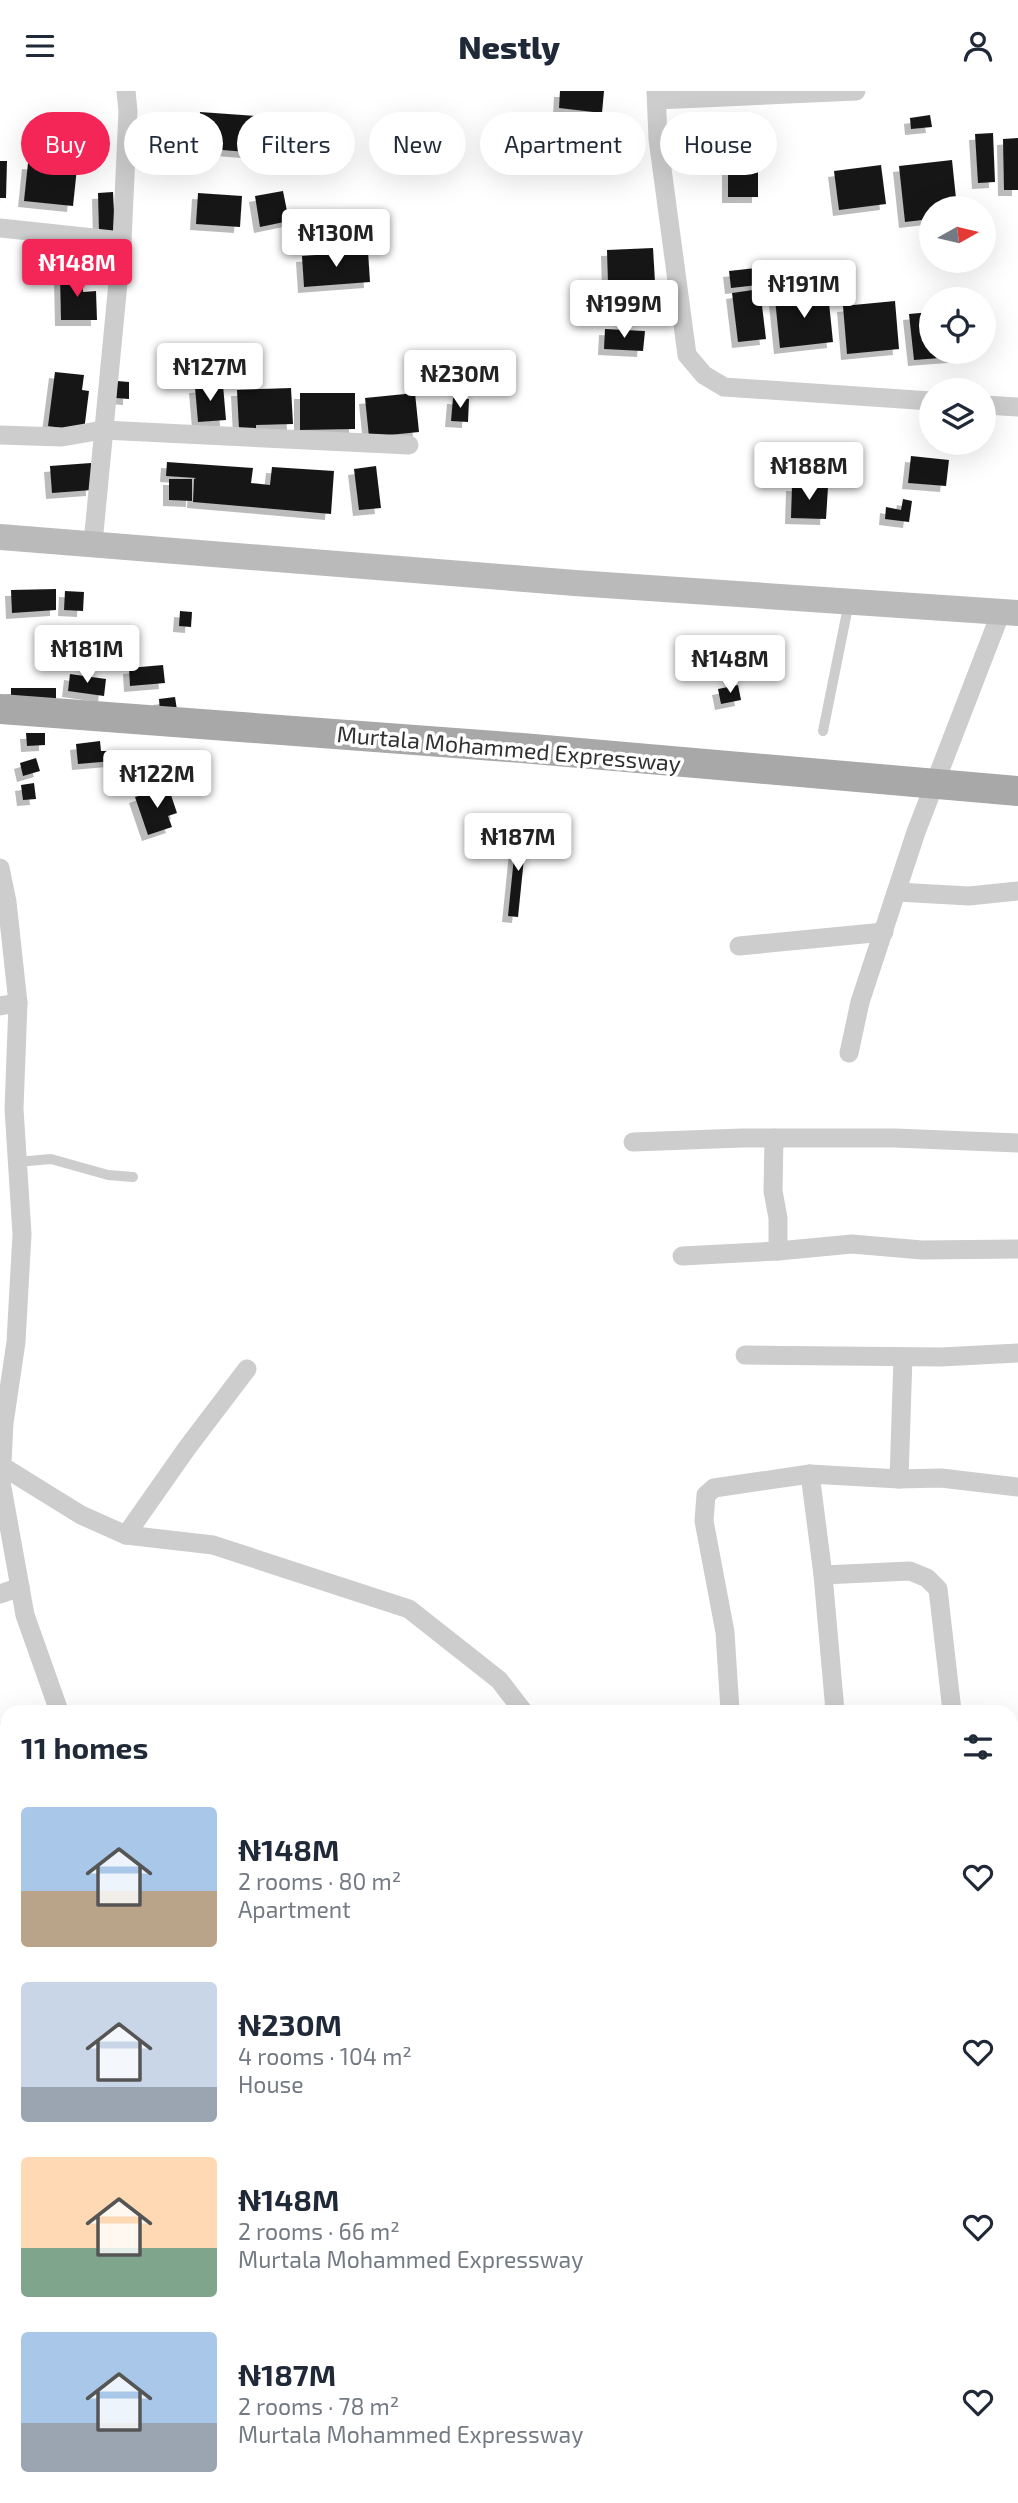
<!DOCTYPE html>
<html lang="en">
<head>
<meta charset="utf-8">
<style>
	body { margin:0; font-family:"Exo 2",sans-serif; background:#f2f2f3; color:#1f2937; height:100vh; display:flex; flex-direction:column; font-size:26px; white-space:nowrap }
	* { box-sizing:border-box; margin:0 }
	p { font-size:23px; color:#747a83 }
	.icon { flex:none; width:38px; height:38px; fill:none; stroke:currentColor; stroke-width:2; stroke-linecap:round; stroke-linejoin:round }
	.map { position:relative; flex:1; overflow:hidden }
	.details { position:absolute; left:0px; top:1614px; width:1018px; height:800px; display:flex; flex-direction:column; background:#fff; border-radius:21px 21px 0 0; box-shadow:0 7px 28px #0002 }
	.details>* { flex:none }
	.hud { position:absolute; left:21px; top:21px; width:976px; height:63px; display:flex; gap:14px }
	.needle { width:46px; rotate:82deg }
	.fabs { position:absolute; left:919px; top:105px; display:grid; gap:14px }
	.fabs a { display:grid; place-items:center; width:77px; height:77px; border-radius:50%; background:#fff; box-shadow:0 7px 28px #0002; font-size:35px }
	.price { position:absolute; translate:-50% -60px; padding:0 16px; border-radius:7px; background:#fff; color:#222; font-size:23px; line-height:46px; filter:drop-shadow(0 2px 4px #0008) }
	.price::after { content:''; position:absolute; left:50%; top:42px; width:21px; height:16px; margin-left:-10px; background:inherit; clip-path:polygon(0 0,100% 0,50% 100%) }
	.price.active { background:#f32657; color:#fff }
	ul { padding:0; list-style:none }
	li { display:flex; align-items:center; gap:21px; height:175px; padding:0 21px }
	li span { display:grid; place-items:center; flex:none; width:196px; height:140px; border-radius:7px; color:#555 }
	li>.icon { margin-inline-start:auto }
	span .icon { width:84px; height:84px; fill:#fffc; stroke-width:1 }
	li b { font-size:30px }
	h2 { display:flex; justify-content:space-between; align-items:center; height:84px; padding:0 21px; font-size:30px }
	.tag { padding:0 24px; border-radius:32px; background:#fff; box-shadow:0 7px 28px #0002; font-size:24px; line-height:63px }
	.tag.active { background:#f32657; color:#fff }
	header { display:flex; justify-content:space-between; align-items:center; height:91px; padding:0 21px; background:#fff; font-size:32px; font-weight:800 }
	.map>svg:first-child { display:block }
</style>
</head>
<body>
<header><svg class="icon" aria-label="menu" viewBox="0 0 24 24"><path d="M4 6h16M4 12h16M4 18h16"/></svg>Nestly<svg class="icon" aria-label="person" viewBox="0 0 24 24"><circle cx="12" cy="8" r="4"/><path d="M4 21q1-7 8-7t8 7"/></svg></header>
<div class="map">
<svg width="1018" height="2412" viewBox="0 0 1018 2412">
	<defs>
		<filter id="shadow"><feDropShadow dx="-6" dy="6" stdDeviation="0" flood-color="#0004"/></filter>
	</defs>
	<rect width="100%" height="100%" fill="#fff"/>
	<g fill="#171717" filter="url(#shadow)">
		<polygon points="560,0 604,0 602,22 559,17"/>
		<polygon points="200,21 286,27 283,64 197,57"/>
		<polygon points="930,24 932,36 911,38 910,27"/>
		<polygon points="993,42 995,91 978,92 975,43"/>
		<polygon points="1018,47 1018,99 1004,99 1003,48"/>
		<rect x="728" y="56" width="30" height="50"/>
		<polygon points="952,69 957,117 931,117 931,128 905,131 899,75"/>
		<polygon points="0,70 7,70 6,107 0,107"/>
		<polygon points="28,72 77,77 73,115 24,110"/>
		<polygon points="881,74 886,113 839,119 834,80"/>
		<polygon points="283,100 289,130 260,136 255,105"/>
		<polygon points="113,101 115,140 99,141 98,102"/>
		<polygon points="198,102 242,105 240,136 196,133"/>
		<polygon points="653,157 655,191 608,193 607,159"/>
		<polygon points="368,160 370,191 304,196 302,165"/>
		<polygon points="756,177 758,194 731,197 729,180"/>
		<polygon points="824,180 826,198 775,203 773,185"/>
		<polygon points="83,182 83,201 96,200 97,229 61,229 60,183"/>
		<polygon points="760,198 766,248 738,251 732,202"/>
		<polygon points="828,202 833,251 780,257 775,208"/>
		<polygon points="895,210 899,258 847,263 843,215"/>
		<polygon points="931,221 931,261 966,261 966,265 914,269 909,223"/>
		<polygon points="605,238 645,240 643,260 604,258"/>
		<polygon points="55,281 84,284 82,299 89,300 84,340 48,335"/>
		<polygon points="117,290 129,291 129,308 116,307"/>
		<polygon points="223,294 226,329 198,331 195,296"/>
		<polygon points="291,297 293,333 256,334 256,338 239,338 237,299"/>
		<polygon points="300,302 355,302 355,338 300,339"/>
		<polygon points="415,302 419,341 369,346 365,307"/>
		<polygon points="453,307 469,308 468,331 451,330"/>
		<polygon points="911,365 949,369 946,395 908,392"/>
		<polygon points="167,371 253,377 251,392 270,394 272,376 334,380 331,423 193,411 194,388 196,387 166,385"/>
		<polygon points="91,372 92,399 52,402 50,375"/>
		<polygon points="376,375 381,417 359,419 354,378"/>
		<polygon points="169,388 192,388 192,410 169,409"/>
		<polygon points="792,394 828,396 826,428 791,427"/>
		<polygon points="903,408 912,410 909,431 885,428 886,416 901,419"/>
		<polygon points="56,498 56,519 12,522 11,499"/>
		<polygon points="65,500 84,501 83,520 64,519"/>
		<polygon points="180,520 192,521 191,536 179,535"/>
		<polygon points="163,574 165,592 130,595 129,577"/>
		<polygon points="70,583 106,588 104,605 68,600"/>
		<polygon points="738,594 741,609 721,613 718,598"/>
		<polygon points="11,597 56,597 56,611 11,612"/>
		<polygon points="175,606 177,619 160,621 159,608"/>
		<polygon points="26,642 45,642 45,654 27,655"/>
		<polygon points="100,650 101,660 112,660 113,670 78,673 76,653"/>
		<polygon points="36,667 40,680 23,685 20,672"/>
		<polygon points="141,672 144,684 132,686 130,675"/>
		<polygon points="34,692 36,708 23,709 21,694"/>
		<polygon points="168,695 177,722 168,725 172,736 148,744 135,706"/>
		<polygon points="517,737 527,738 518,826 508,825"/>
	</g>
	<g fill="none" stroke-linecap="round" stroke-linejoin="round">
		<g stroke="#cdcdcd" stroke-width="10">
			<polyline points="823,640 849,511"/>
			<polyline points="17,1071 51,1068 108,1084 133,1086"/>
		</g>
		<g stroke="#cdcdcd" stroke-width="19">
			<polyline points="656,0 658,48 687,264 704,284 724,296 931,310"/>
			<polyline points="657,9 856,0"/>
			<polyline points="0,137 122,150"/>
			<polyline points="984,314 1018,316"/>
			<polyline points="0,344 62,346 103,339 409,354"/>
			<polyline points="93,452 122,150 128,20 126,0"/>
			<polyline points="0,777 7,811 18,912 14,1018 22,1143 16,1251 4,1332 1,1391 25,1524 59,1620"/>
			<polyline points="897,801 969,805 1018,800"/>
			<polyline points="739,855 884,841"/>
			<polyline points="0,915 18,912"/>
			<polyline points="849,962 860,911 916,741 1001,521"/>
			<polyline points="774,1047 773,1100 778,1127 778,1160 852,1153 922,1159 1018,1158"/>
			<polyline points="633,1051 742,1047 895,1047 1018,1052"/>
			<polyline points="682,1165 778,1160"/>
			<polyline points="745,1264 941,1266 1018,1262"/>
			<polyline points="2,1375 81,1424 126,1444 213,1454 409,1518 499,1589 523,1620"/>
			<polyline points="810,1383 823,1484 835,1620"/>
			<polyline points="899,1388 903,1266"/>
			<polyline points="126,1444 187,1357 247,1278"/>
			<polyline points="823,1484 910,1480 927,1487 938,1498 952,1620"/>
			<polyline points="0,1503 20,1496"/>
			<polyline points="730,1620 725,1541 704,1430 706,1404 714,1397 810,1383 899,1388 941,1387 1018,1396"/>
			<polyline points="0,1642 7,1639"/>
			<polyline points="0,1773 7,1770"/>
			<polyline points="1012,1797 1018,1796"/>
			<polyline points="1012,1908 1018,1909"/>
			<polyline points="0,1928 7,1932"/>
			<polyline points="1012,2024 1018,2023"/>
			<polyline points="0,2168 7,2173"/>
			<polyline points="0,2245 7,2243"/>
			<polyline points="826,2410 828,2412"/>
		</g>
		<polyline stroke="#bababa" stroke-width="26" points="0,446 575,492 1018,522"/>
		<polyline stroke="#a8a8a8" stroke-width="30" points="0,618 522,657 1018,700"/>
	</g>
	<g text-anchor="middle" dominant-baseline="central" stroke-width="7" stroke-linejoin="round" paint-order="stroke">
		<g font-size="23" fill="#303030" stroke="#fff">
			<text transform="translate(509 657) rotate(5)">Murtala Mohammed Expressway</text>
		</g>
	</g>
</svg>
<div class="fabs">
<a><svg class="needle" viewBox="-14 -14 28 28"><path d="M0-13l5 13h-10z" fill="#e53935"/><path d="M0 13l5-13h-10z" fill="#747a83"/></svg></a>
<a><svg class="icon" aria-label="locate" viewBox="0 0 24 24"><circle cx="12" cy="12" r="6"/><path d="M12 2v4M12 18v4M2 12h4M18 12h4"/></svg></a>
<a><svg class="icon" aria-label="layers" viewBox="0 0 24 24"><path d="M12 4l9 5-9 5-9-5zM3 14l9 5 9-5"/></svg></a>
</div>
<b class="price" style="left:336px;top:178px">₦130M</b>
<b class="price active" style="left:77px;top:208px">₦148M</b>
<b class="price" style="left:804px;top:229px">₦191M</b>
<b class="price" style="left:624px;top:249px">₦199M</b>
<b class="price" style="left:210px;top:312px">₦127M</b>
<b class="price" style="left:460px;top:319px">₦230M</b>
<b class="price" style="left:809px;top:411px">₦188M</b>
<b class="price" style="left:87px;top:594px">₦181M</b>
<b class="price" style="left:730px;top:604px">₦148M</b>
<b class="price" style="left:157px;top:719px">₦122M</b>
<b class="price" style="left:518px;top:782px">₦187M</b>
<div class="hud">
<a class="tag active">Buy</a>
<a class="tag">Rent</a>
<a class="tag">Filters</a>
<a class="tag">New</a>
<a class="tag">Apartment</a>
<a class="tag">House</a>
</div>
<section class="details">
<h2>11 homes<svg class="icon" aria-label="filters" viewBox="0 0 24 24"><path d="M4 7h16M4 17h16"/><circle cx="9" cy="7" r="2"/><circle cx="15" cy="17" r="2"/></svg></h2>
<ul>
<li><span style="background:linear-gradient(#a9c7e8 60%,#b9a48a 0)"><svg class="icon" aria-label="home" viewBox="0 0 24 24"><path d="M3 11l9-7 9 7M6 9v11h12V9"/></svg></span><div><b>₦148M</b><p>2 rooms · 80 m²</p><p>Apartment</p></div><svg class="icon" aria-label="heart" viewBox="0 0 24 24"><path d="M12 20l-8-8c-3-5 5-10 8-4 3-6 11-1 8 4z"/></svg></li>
<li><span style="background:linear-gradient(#c9d6e8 75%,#9aa5b1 0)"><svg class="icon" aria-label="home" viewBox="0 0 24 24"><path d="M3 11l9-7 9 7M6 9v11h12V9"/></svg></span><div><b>₦230M</b><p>4 rooms · 104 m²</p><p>House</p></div><svg class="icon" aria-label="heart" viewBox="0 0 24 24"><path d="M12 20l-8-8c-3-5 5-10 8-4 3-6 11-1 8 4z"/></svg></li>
<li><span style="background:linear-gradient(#ffd9b3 65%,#7fa58c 0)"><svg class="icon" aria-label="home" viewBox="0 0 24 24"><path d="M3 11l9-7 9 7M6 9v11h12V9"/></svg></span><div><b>₦148M</b><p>2 rooms · 66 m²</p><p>Murtala Mohammed Expressway</p></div><svg class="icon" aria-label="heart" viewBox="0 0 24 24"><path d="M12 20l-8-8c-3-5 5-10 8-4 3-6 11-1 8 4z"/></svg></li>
<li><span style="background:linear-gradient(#a9c7e8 65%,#9aa5b1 0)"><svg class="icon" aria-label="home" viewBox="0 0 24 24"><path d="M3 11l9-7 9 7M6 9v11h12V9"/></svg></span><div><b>₦187M</b><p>2 rooms · 78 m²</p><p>Murtala Mohammed Expressway</p></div><svg class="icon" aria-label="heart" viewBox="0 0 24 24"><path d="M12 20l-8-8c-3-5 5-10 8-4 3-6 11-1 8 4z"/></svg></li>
</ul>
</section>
</div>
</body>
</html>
